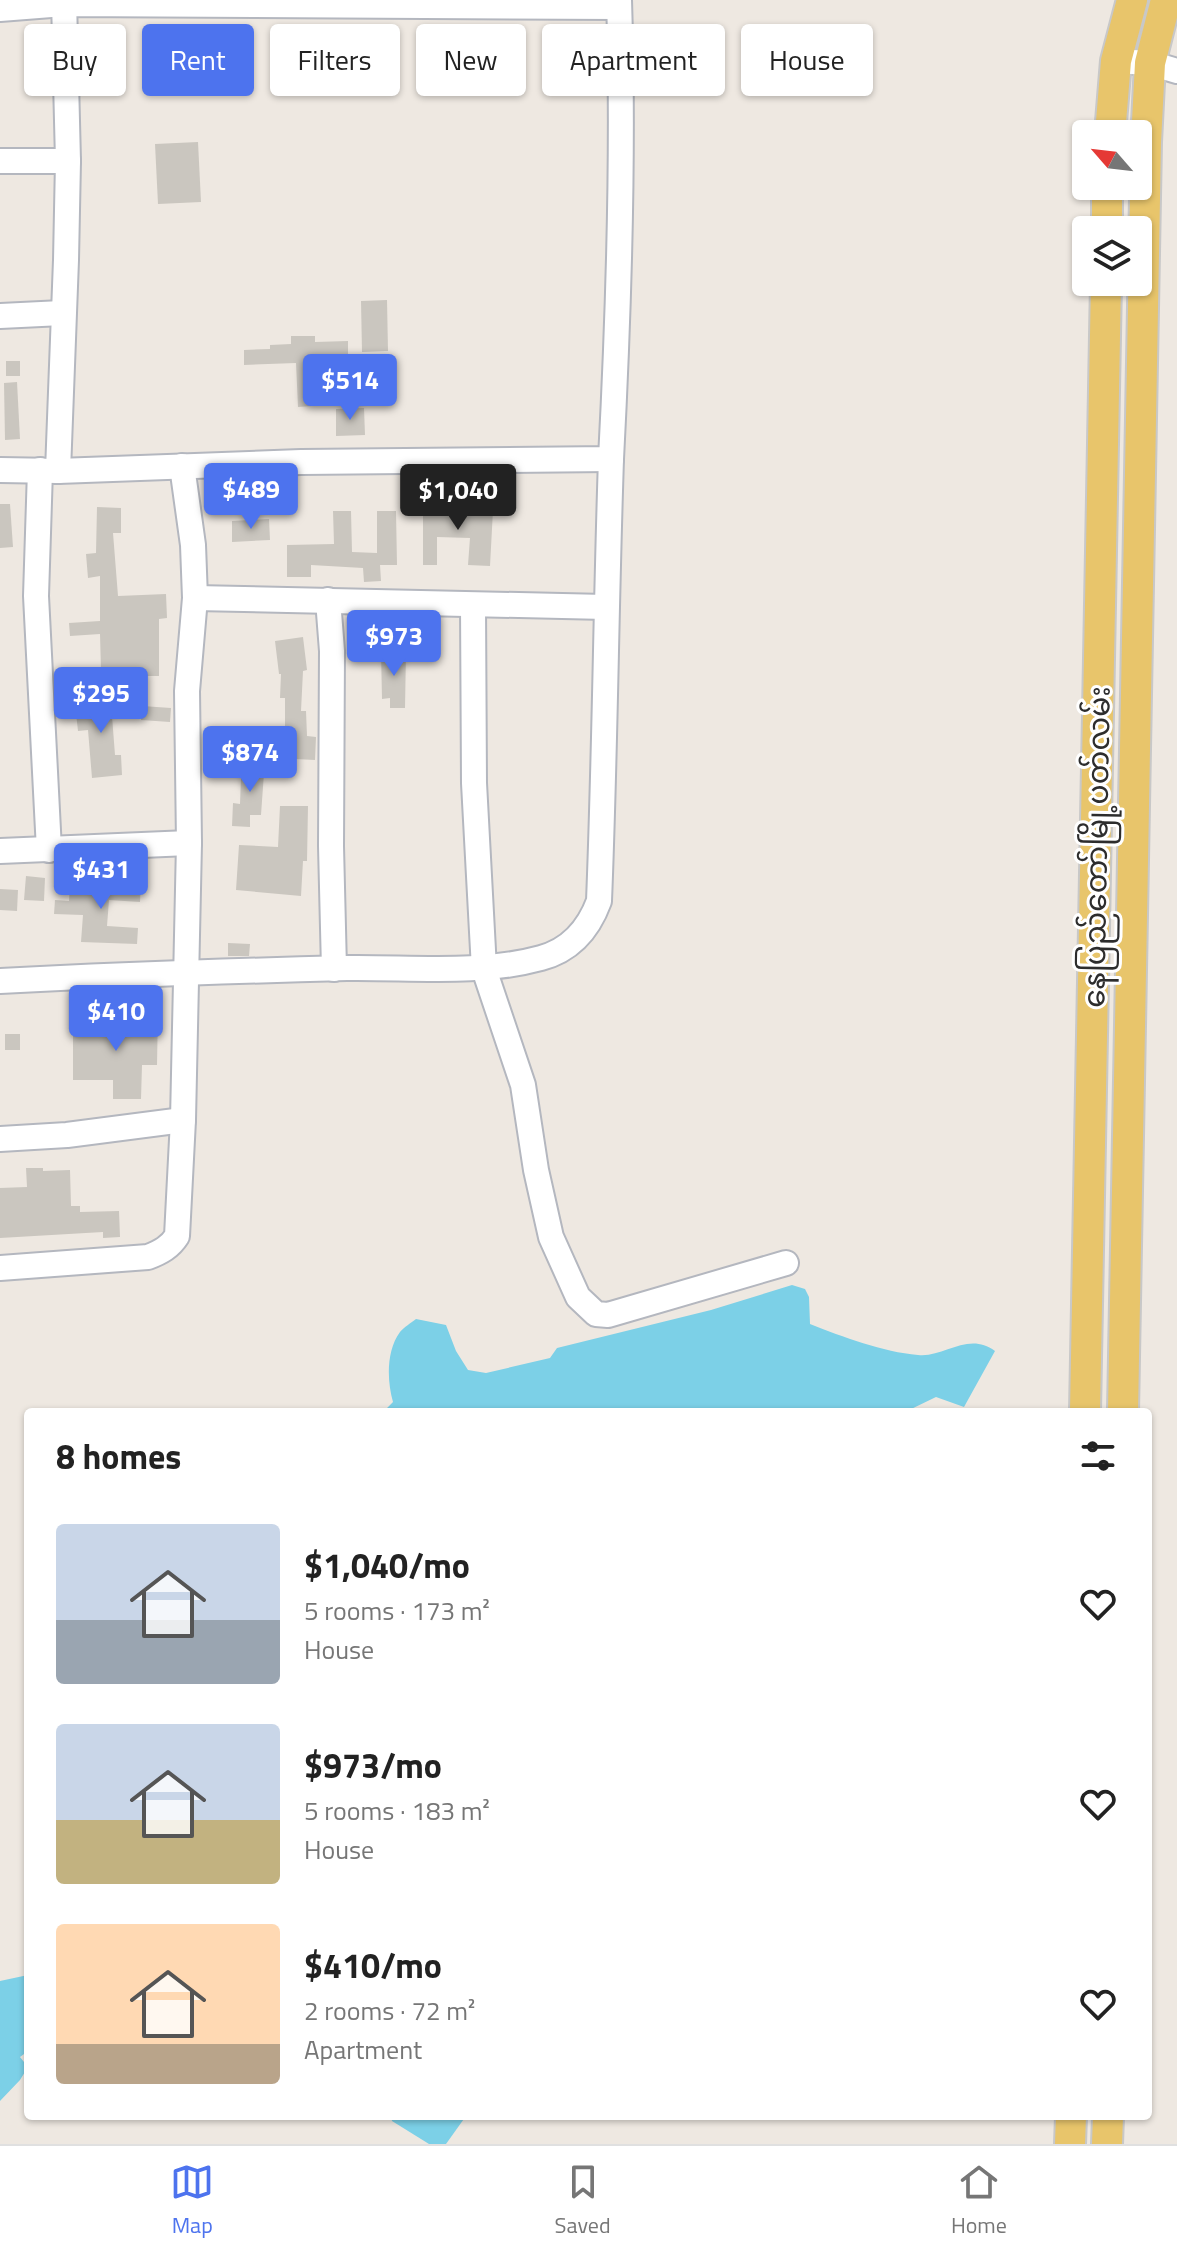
<!DOCTYPE html>
<html lang="en">
<head>
<meta charset="utf-8">
<style>
	body { margin:0; font-family:"Titillium Web","Noto Sans Myanmar",sans-serif; background:#f6f6f6; color:#222; height:100vh; display:flex; flex-direction:column; font-size:30px; white-space:nowrap }
	* { box-sizing:border-box; margin:0 }
	p { font-size:26px; color:#767676 }
	.icon { flex:none; width:44px; height:44px; fill:none; stroke:currentColor; stroke-width:2; stroke-linecap:round; stroke-linejoin:round }
	.map { position:relative; flex:1; overflow:hidden }
	.panel { position:absolute; left:24px; top:1408px; width:1128px; height:712px; display:flex; flex-direction:column; background:#fff; border-radius:8px; box-shadow:0 2px 6px #0004 }
	.panel>* { flex:none }
	.top-card { position:absolute; left:24px; top:24px; width:1130px; height:72px; display:flex; gap:16px }
	.needle { width:52px; rotate:298deg }
	.fabs { position:absolute; left:1072px; top:120px; display:grid; gap:16px }
	.fabs a { display:grid; place-items:center; width:80px; height:80px; border-radius:8px; background:#fff; box-shadow:0 2px 6px #0004; font-size:40px }
	.price { position:absolute; translate:-50% -68px; padding:0 18px; border-radius:8px; background:#4d73ee; color:#fff; font-size:26px; line-height:52px; filter:drop-shadow(0 2px 4px #0008) }
	.price::after { content:''; position:absolute; left:50%; top:48px; width:24px; height:18px; margin-left:-12px; background:inherit; clip-path:polygon(0 0,100% 0,50% 100%) }
	.price.active { background:#222; color:#fff }
	ul { padding:0; list-style:none }
	li { display:flex; align-items:center; gap:24px; height:200px; padding:0 32px }
	li span { display:grid; place-items:center; flex:none; width:224px; height:160px; border-radius:8px; color:#555 }
	li>.icon { margin-inline-start:auto }
	span .icon { width:96px; height:96px; fill:#fffc; stroke-width:1 }
	li b { font-size:34px }
	h2 { display:flex; justify-content:space-between; align-items:center; height:96px; padding:0 32px; font-size:34px }
	.tag { padding:0 28px; border-radius:8px; background:#fff; box-shadow:0 2px 6px #0004; font-size:28px; line-height:72px }
	.tag.active { background:#4d73ee; color:#fff }
	.menu { display:flex; justify-content:space-around; align-items:center; height:112px; border-top:2px solid #e0e0e0; background:#fff; font-size:22px; color:#767676 }
	.menu a { display:grid; justify-items:center; gap:4px }
	.menu .active { color:#4d73ee }
	.map>svg:first-child { display:block }
</style>
</head>
<body>
<div class="map">
<svg width="1177" height="2144" viewBox="0 0 1177 2144">
	<rect width="100%" height="100%" fill="#eee8e1"/>
	<g fill="#7cd0e7">
		<path d="M 792,1285 L 805,1289 L 809,1297 L 810,1324 C 843,1337 883,1352 918,1355 C 944,1358 968,1331 995,1351 L 964,1407 L 936,1397 L 905,1412 L 383,1412 L 393,1402 C 387,1381 386,1351 400,1332 C 404,1327 411,1323 416,1319 L 446,1325 L 456,1351 L 468,1370 L 486,1373 L 550,1358 L 557,1348 L 711,1310 Z"/>
		<polygon points="28,1975 28,2051 20,2057 28,2067 20,2080 0,2101 0,1981"/>
		<polygon points="391,2116 466,2116 446,2144 429,2144 392,2121"/>
	</g>
	<g fill="#cac6bf">
		<polygon points="198,142 201,202 158,204 155,144"/>
		<polygon points="387,300 388,351 362,352 361,301"/>
		<polygon points="291,336 315,336 315,342 348,341 348,362 309,363 312,406 298,407 296,363 244,365 244,350 270,349 270,345 291,344"/>
		<rect x="6" y="361" width="14" height="15"/>
		<polygon points="17,382 20,439 5,440 4,383"/>
		<polygon points="364,408 365,435 336,436 336,409"/>
		<polygon points="0,504 10,504 13,547 0,548"/>
		<polygon points="423,504 444,504 444,510 493,510 490,566 468,565 470,538 437,537 437,565 423,565"/>
		<polygon points="97,507 121,508 121,533 113,533 118,596 166,594 167,618 159,619 159,676 144,676 145,669 101,671 100,634 70,636 69,623 100,621 100,576 88,578 86,554 96,553"/>
		<polygon points="333,511 351,511 352,552 377,553 377,511 396,511 397,565 380,565 381,581 364,582 363,568 311,565 311,577 287,577 287,545 334,544"/>
		<polygon points="269,519 270,540 232,542 232,521"/>
		<polygon points="303,637 307,670 303,671 301,711 306,711 307,736 316,737 315,760 275,758 277,735 285,735 285,698 280,698 281,674 279,674 275,641"/>
		<polygon points="381,652 406,652 405,708 390,708 390,698 382,699"/>
		<polygon points="88,690 110,690 115,755 121,755 122,775 92,778 88,730 78,731 76,713 89,712"/>
		<polygon points="142,706 171,708 170,722 141,720"/>
		<polygon points="247,758 265,759 261,815 250,815 250,827 232,826 233,803 240,804 241,778 246,778"/>
		<polygon points="280,806 308,806 307,861 303,861 301,896 236,890 239,845 278,847"/>
		<polygon points="26,876 45,878 44,901 24,900"/>
		<polygon points="121,880 141,881 140,902 109,900 107,926 138,928 137,944 81,942 83,915 54,914 55,900 69,901 70,885 121,888"/>
		<polygon points="0,889 18,890 17,911 0,910"/>
		<polygon points="228,943 250,944 249,956 228,956"/>
		<polygon points="142,1010 158,1010 157,1065 142,1065 141,1099 113,1099 113,1080 73,1080 73,1022 108,1019 108,1024 141,1025"/>
		<rect x="5" y="1034" width="15" height="16"/>
		<polygon points="26,1168 43,1168 43,1171 70,1170 71,1206 80,1206 80,1212 119,1211 120,1237 103,1238 103,1232 0,1238 0,1188 27,1187"/>
	</g>
	<g fill="none" stroke-linecap="round" stroke-linejoin="round">
		<g stroke="#b4b7bf" stroke-width="28">
			<g id="minor">
				<polyline points="0,9 64,4 619,7"/>
				<polyline points="1116,61 1150,63 1177,71"/>
				<polyline points="0,161 68,161"/>
				<polyline points="0,316 62,313"/>
				<path d="M 0,470 L 58,471 L 301,462 L 611,459 C 619,306 624,153 619,0"/>
				<polyline points="40,470 36,596 49,850"/>
				<polyline points="58,471 66,260 68,161 64,0"/>
				<polyline points="195,598 606,607"/>
				<polyline points="328,600 332,651 331,846 334,969"/>
				<polyline points="473,606 474,783 484,969 523,1085 536,1170 551,1237 578,1297 596,1314 608,1315 786,1263"/>
				<polyline points="0,851 189,843"/>
				<path d="M 0,981 C 116,975 231,971 347,968 C 411,967 479,975 541,958 C 571,950 589,928 599,901 C 605,753 606,606 611,459"/>
				<polyline points="0,1139 67,1135 183,1120"/>
				<path d="M 0,1268 L 148,1257 C 161,1252 170,1247 177,1236 L 183,1120 L 189,843 L 187,691 L 195,598 L 193,545 L 182,466"/>
			</g>
		</g>
		<g stroke="#c8c8c8" stroke-width="34">
			<g id="major">
				<polyline points="1110,134 1116,61 1132,0"/>
				<polyline points="1107,230 1107,186"/>
				<polyline points="1085,1412 1106,282"/>
				<polyline points="1123,1412 1146,142 1150,63 1166,0"/>
				<polyline points="1070,2144 1071,2116"/>
				<polyline points="1107,2144 1108,2116"/>
			</g>
		</g>
		<use href="#minor" stroke="#fff" stroke-width="24"/>
		<use href="#major" stroke="#e8c56b" stroke-width="30"/>
	</g>
	<g text-anchor="middle" dominant-baseline="central" stroke-width="6" stroke-linejoin="round" paint-order="stroke">
		<g font-size="30" fill="#2d2d2d" stroke="#fff">
			<text transform="translate(1096 847) rotate(-89)">နေပြည်တော်မြို့ပတ်လမ်း</text>
		</g>
	</g>
</svg>
<div class="fabs">
<a><svg class="needle" viewBox="-14 -14 28 28"><path d="M0-13l5 13h-10z" fill="#e53935"/><path d="M0 13l5-13h-10z" fill="#767676"/></svg></a>
<a><svg class="icon" aria-label="layers" viewBox="0 0 24 24"><path d="M12 4l9 5-9 5-9-5zM3 14l9 5 9-5"/></svg></a>
</div>
<b class="price" style="left:350px;top:422px">$514</b>
<b class="price" style="left:251px;top:531px">$489</b>
<b class="price active" style="left:458px;top:532px">$1,040</b>
<b class="price" style="left:394px;top:678px">$973</b>
<b class="price" style="left:101px;top:735px">$295</b>
<b class="price" style="left:250px;top:794px">$874</b>
<b class="price" style="left:101px;top:911px">$431</b>
<b class="price" style="left:116px;top:1053px">$410</b>
<div class="top-card">
<a class="tag">Buy</a>
<a class="tag active">Rent</a>
<a class="tag">Filters</a>
<a class="tag">New</a>
<a class="tag">Apartment</a>
<a class="tag">House</a>
</div>
<section class="panel">
<h2>8 homes<svg class="icon" aria-label="filters" viewBox="0 0 24 24"><path d="M4 7h16M4 17h16"/><circle cx="9" cy="7" r="2"/><circle cx="15" cy="17" r="2"/></svg></h2>
<ul>
<li><span style="background:linear-gradient(#c9d6e8 60%,#9aa5b1 0)"><svg class="icon" aria-label="home" viewBox="0 0 24 24"><path d="M3 11l9-7 9 7M6 9v11h12V9"/></svg></span><div><b>$1,040/mo</b><p>5 rooms · 173 m²</p><p>House</p></div><svg class="icon" aria-label="heart" viewBox="0 0 24 24"><path d="M12 20l-8-8c-3-5 5-10 8-4 3-6 11-1 8 4z"/></svg></li>
<li><span style="background:linear-gradient(#c9d6e8 60%,#c2b280 0)"><svg class="icon" aria-label="home" viewBox="0 0 24 24"><path d="M3 11l9-7 9 7M6 9v11h12V9"/></svg></span><div><b>$973/mo</b><p>5 rooms · 183 m²</p><p>House</p></div><svg class="icon" aria-label="heart" viewBox="0 0 24 24"><path d="M12 20l-8-8c-3-5 5-10 8-4 3-6 11-1 8 4z"/></svg></li>
<li><span style="background:linear-gradient(#ffd9b3 75%,#b9a48a 0)"><svg class="icon" aria-label="home" viewBox="0 0 24 24"><path d="M3 11l9-7 9 7M6 9v11h12V9"/></svg></span><div><b>$410/mo</b><p>2 rooms · 72 m²</p><p>Apartment</p></div><svg class="icon" aria-label="heart" viewBox="0 0 24 24"><path d="M12 20l-8-8c-3-5 5-10 8-4 3-6 11-1 8 4z"/></svg></li>
</ul>
</section>
</div>
<nav class="menu">
<a class="active"><svg class="icon" aria-label="map" viewBox="0 0 24 24"><path d="M3 6l6-2 6 2 6-2v14l-6 2-6-2-6 2zM9 4v14M15 6v14"/></svg>Map</a>
<a><svg class="icon" aria-label="saved" viewBox="0 0 24 24"><path d="M7 4h10v16l-5-4-5 4z"/></svg>Saved</a>
<a><svg class="icon" aria-label="home" viewBox="0 0 24 24"><path d="M3 11l9-7 9 7M6 9v11h12V9"/></svg>Home</a>
</nav>
</body>
</html>
